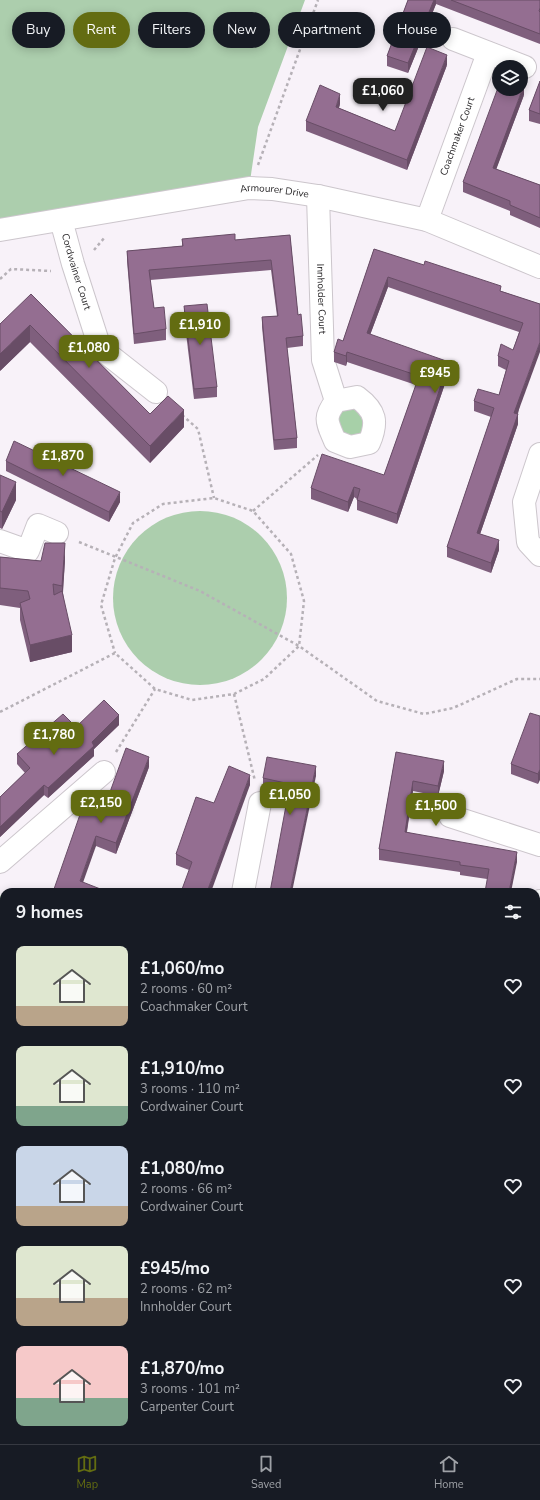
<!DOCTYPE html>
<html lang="en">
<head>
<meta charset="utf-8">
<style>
	body { margin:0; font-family:"Nunito Sans",sans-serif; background:#242831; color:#f1f3f6; height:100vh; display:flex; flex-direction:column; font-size:15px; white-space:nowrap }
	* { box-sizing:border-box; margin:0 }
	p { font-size:13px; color:#9ea1a6 }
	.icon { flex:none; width:22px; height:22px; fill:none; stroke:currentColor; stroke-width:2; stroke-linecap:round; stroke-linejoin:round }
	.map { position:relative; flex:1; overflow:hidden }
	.drawer { position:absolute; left:0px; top:888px; width:540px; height:556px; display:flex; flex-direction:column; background:#171b24; border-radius:12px 12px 0 0; box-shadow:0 2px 10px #0003 }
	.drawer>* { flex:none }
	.hud { position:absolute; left:12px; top:12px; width:516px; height:36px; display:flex; gap:8px }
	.controls { position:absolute; left:492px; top:60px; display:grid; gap:8px }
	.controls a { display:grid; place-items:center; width:36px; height:36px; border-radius:50%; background:#171b24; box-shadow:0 2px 10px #0003; font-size:20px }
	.price { position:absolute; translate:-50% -34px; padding:0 9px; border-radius:8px; background:#636c11; color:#fff; font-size:13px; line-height:26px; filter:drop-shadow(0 1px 2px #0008) }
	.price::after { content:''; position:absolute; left:50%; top:24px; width:12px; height:9px; margin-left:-6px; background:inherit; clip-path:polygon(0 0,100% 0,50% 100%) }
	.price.on { background:#222; color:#fff }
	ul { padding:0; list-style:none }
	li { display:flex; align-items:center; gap:12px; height:100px; padding:0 16px }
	li span { display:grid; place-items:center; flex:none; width:112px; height:80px; border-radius:8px; color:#555 }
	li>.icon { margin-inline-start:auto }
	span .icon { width:48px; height:48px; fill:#fffc; stroke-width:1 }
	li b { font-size:17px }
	h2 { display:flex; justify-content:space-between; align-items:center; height:48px; padding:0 16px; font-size:17px }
	.pill { padding:0 14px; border-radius:18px; background:#171b24; box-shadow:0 2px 10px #0003; font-size:14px; line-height:36px }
	.pill.on { background:#636c11; color:#fff }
	.menu { display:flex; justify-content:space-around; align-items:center; height:56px; border-top:1px solid #363941; background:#171b24; font-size:11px; color:#9ea1a6 }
	.menu a { display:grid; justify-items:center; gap:2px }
	.menu .on { color:#636c11 }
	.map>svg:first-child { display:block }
</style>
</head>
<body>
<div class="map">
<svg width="540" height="1444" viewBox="0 0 540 1444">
	<rect width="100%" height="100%" fill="#f8f2f9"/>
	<g fill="#accead">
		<polygon points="0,0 305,0 258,127 249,188 0,230"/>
		<circle cx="200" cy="598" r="87"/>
		<polygon points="0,895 4,902 4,1005 0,999"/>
		<polygon points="105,1440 470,1440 469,1444 105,1444"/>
	</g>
	<polygon fill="#a7d0a8" points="342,405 357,405 367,415 366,432 354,440 339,433 334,420"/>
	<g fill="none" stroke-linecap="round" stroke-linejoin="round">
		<g stroke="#ccc6cc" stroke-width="24">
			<g id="minor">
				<polyline points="453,39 525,67"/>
				<path id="s1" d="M 318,196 L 323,360 L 336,401 L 357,397 C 376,411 378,422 369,443 L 350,447 L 335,441 C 327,422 323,418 336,401"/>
				<path id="s2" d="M 61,220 L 73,264 L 100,348 L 156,392"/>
				<path id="s3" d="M 427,220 L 488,53"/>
				<path id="s4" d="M 0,230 L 249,188 L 272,189 L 318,196 L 427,220 L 540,267"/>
				<polyline points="540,454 524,502 528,542 540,555"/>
				<polyline points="0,541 28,551 38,525 57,533"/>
				<polyline points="450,816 540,845"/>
				<polyline points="0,862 104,772"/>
				<polyline points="243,892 260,803"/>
				<polyline points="536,914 540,901"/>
				<polyline points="0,1031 4,1038"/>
				<polyline points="536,1076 540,1077"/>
				<polyline points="0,1090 4,1088"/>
				<polyline points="0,1382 4,1385"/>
			</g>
		</g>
		<g stroke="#b6b1b7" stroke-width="2.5" stroke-dasharray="3 3" stroke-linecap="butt">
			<polyline points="258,165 318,0"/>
			<polyline points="94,250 105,237"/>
			<polyline points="0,279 11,269 51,271"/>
			<polyline points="182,415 198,429 214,498"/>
			<polyline points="253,511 318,455"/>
			<polyline points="79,542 200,591 299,646 304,601 291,554 253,511 214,498 163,504 133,523 115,558 101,605 115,653"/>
			<polyline points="234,694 255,781"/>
			<polyline points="0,712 115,653 155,689 192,700 234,694 264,679 299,646 377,701 424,714 453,708 517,679 540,679"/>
			<polyline points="116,752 155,689"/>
			<polyline points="0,1119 4,1126"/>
			<polyline points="536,1413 540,1410"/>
			<polyline points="270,1440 270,1444"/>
			<polyline points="111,1444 112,1440"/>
			<polyline points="513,1444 515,1440"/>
		</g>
		<use href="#minor" stroke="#fff" stroke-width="22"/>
	</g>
	<g fill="#7f5f7d">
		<polygon points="408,0 540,0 540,44 436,4 408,73 387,66 387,56"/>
		<polygon points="447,65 407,170 306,131 306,121 340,104 339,108 395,131"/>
		<polygon points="540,81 540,124 529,121 529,110"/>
		<polygon points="524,95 496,169 540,185 540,228 510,215 510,211 463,192 463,182"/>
		<polygon points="290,235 298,315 303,336 303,346 287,348 297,438 297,448 274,450 262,327 262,317 277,316 271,270 150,280 154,308 166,329 166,340 134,344 127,261 127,251 182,246 182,239 235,240"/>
		<polygon points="374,249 540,304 518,414 518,424 480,534 499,550 491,573 447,557 447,547 491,417 474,411 474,401 499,395 506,370 498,366 498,356 513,350 519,332 388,287 370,335 449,372 397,524 357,510 357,499 354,497 348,512 311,499 311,488 384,475 416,385 347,362 346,366 334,362 334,352 343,341"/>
		<polygon points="31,294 150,414 184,427 150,463 30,342 0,371"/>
		<polygon points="184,306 217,387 217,397 194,399 184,317"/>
		<polygon points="6,461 120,502 109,522 6,471"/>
		<polygon points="0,475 16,500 2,529 0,528"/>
		<polygon points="0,557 41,561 65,560 63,593 72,652 30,662 20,620 20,608 0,605"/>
		<polygon points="540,716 538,784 511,774 511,764"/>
		<polygon points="119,725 94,749 94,756 48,798 44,795 0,837 0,797 25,773 17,764 17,754 76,727"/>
		<polygon points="396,752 444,771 438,796 413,791 407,832 517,862 487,879 460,875 460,872 379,860 379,849"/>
		<polygon points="149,767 116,854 96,846 53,892 102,814"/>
		<polygon points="316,776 288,794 263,788 263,778"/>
		<polygon points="250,785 189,870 176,865 176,854 214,803"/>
		<polygon points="540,969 540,1028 536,1026 536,980"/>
		<polygon points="536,1105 540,1106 540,1149 536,1148"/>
		<polygon points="4,1160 4,1198 3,1197 0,1199 0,1162"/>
		<polygon points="536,1202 540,1203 540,1288 536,1287"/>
		<polygon points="4,1252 4,1316 0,1309 0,1255"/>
		<polygon points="0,1406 4,1406 4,1437 0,1438"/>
		<polygon points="519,1440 540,1444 519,1444"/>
	</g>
	<g fill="#684d66">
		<polygon points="434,0 436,0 436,4 408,73 408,63"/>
		<polygon points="447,55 447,65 407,170 407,160"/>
		<polygon points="524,85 524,95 493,178 493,168"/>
		<polygon points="340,94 340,104 336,117 336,107"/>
		<polygon points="388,277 388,287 367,343 367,333"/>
		<polygon points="30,325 30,342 0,371 0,354"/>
		<polygon points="540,342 540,352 514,423 514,413"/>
		<polygon points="347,352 347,362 346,366 346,356"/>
		<polygon points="449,362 449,372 397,524 397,514"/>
		<polygon points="184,410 184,427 150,463 150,446"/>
		<polygon points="518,414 518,424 477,543 477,533"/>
		<polygon points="16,482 16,500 2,529 2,512"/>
		<polygon points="354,487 354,497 348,512 348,502"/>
		<polygon points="120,492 120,502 109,522 109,512"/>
		<polygon points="499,540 499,550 491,573 491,563"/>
		<polygon points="65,543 65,560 62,603 62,586"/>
		<polygon points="72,635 72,652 30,662 30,645"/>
		<polygon points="119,715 119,725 94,749 94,756 48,798 48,788 92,742"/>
		<polygon points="149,757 149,767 116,854 116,843"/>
		<polygon points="444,761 444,771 438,796 438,786"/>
		<polygon points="316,766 316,776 292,892 290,892"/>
		<polygon points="540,769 540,780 538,784 538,774"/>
		<polygon points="250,775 250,785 211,892 207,892"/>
		<polygon points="413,781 413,791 405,842 405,832"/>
		<polygon points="44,785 44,795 0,837 0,827"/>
		<polygon points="96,836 96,846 80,891 80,881"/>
		<polygon points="517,852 517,862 511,892 509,892"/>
		<polygon points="3,1187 3,1197 0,1199 0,1188"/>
	</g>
	<g fill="#946e91" stroke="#684d66">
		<polygon points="408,0 434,0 408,63 387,56"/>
		<polygon points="451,0 540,0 540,8 539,11 540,12 540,34"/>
		<polygon points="427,47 447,55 407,160 306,121 320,85 340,94 336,107 395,131"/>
		<polygon points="540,81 540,114 529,110"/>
		<polygon points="521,84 524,85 493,168 540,185 540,218 510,205 510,201 463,182 499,85 499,89 521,89"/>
		<polygon points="235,234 235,240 290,235 298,315 301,314 303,336 286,338 297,438 274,440 262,317 278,316 271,260 149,270 154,308 164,307 166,329 134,334 127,251 183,246 182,239"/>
		<polygon points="374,249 424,265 425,261 501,286 500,291 540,304 540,342 514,413 518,414 477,533 499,540 491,563 447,547 494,408 474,401 478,389 499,395 509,361 498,356 501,344 513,350 523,323 388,277 367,333 449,362 397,514 357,500 360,489 354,487 348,502 311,488 322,454 384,475 419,376 347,352 346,356 334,352 338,339 343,341"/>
		<polygon points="31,294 150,414 168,396 184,410 150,446 30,325 0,354 0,324"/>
		<polygon points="207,304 217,387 194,389 184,306"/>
		<polygon points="14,441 120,492 109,512 6,461"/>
		<polygon points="0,475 16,482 2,512 0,511"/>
		<polygon points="45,543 65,543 62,586 53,584 54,595 62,591 72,635 30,645 20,603 30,599 28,591 0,588 0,557 41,561"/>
		<polygon points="104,700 119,715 92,742 94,746 48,788 44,785 0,827 0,797 30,768 17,754 63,714 76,727"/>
		<polygon points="530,713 540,716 540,769 538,774 511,764"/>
		<polygon points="126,748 149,757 116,843 96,836 80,881 108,892 53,892 83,806 102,814"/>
		<polygon points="396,752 444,761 438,786 413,781 405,832 517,852 509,892 485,892 489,869 460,865 460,862 379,849"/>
		<polygon points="267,757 316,766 290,892 270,892 290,784 263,778"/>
		<polygon points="229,766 250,775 207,892 181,892 192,862 176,854 196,797 214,803"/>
		<polygon points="540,969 540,1018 536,1016 536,980"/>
		<polygon points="536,1105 540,1106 540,1139 536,1138"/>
		<polygon points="4,1160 4,1188 3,1187 0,1188 0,1162"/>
		<polygon points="536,1202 540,1203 540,1277 536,1276"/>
		<polygon points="4,1252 4,1306 0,1299 0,1255"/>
		<polygon points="0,1406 4,1406 4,1427 0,1428"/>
		<polygon points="536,1417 540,1419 540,1444 526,1444 519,1440 536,1440"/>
	</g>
	<g text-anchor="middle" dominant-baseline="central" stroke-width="4" stroke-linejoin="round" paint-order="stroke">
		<g font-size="10" fill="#2b292b" stroke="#f8f2f9">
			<text stroke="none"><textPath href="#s3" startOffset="89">Coachmaker Court</textPath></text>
			<text stroke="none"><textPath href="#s4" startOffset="278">Armourer Drive</textPath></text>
			<text stroke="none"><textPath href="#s2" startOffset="54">Cordwainer Court</textPath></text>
			<text stroke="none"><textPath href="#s1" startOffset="103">Innholder Court</textPath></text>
		</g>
	</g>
</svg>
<div class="controls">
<a><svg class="icon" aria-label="layers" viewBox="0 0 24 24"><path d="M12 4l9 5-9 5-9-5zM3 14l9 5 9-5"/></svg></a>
</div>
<b class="price on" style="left:383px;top:112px">£1,060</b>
<b class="price" style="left:200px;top:346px">£1,910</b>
<b class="price" style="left:89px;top:369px">£1,080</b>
<b class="price" style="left:435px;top:394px">£945</b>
<b class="price" style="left:63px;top:477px">£1,870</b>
<b class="price" style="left:54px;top:756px">£1,780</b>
<b class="price" style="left:290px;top:816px">£1,050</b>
<b class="price" style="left:101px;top:824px">£2,150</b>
<b class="price" style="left:436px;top:827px">£1,500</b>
<div class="hud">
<a class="pill">Buy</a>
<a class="pill on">Rent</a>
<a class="pill">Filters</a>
<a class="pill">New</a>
<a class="pill">Apartment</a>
<a class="pill">House</a>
</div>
<section class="drawer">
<h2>9 homes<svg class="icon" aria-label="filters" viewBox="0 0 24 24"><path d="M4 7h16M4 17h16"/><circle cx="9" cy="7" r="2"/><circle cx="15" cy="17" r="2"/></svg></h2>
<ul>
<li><span style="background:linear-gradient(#dfe7d0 75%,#b9a48a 0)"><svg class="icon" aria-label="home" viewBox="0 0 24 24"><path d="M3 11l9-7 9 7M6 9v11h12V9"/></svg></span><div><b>£1,060/mo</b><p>2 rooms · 60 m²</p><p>Coachmaker Court</p></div><svg class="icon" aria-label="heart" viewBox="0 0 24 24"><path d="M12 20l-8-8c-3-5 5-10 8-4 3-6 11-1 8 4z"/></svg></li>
<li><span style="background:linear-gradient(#dfe7d0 75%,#7fa58c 0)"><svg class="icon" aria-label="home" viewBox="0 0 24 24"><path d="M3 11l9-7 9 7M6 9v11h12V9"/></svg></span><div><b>£1,910/mo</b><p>3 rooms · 110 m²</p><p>Cordwainer Court</p></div><svg class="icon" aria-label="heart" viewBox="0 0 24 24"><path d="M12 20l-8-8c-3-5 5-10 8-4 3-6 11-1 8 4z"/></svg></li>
<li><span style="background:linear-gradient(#c9d6e8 75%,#b9a48a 0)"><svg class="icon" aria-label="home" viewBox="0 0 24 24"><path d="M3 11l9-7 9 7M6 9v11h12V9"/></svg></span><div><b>£1,080/mo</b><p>2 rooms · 66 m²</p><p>Cordwainer Court</p></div><svg class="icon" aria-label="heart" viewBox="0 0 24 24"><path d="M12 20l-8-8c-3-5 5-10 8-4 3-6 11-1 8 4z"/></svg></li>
<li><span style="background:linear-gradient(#dfe7d0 65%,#b9a48a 0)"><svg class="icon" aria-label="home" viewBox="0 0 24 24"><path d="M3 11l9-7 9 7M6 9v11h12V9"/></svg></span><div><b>£945/mo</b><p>2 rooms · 62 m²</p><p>Innholder Court</p></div><svg class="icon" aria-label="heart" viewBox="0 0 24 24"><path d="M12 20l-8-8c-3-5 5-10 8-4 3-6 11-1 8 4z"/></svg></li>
<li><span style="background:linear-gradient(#f6c9c9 65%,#7fa58c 0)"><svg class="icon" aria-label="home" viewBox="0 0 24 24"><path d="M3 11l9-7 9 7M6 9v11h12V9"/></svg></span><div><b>£1,870/mo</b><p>3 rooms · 101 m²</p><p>Carpenter Court</p></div><svg class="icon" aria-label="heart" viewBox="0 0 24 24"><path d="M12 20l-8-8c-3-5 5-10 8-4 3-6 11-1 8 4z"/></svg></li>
</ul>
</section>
</div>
<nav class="menu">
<a class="on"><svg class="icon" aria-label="map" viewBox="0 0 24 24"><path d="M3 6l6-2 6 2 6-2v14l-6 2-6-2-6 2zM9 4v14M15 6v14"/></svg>Map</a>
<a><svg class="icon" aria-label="saved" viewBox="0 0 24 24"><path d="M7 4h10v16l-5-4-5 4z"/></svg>Saved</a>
<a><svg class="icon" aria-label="home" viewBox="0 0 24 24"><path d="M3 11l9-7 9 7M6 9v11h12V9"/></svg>Home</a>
</nav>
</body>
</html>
